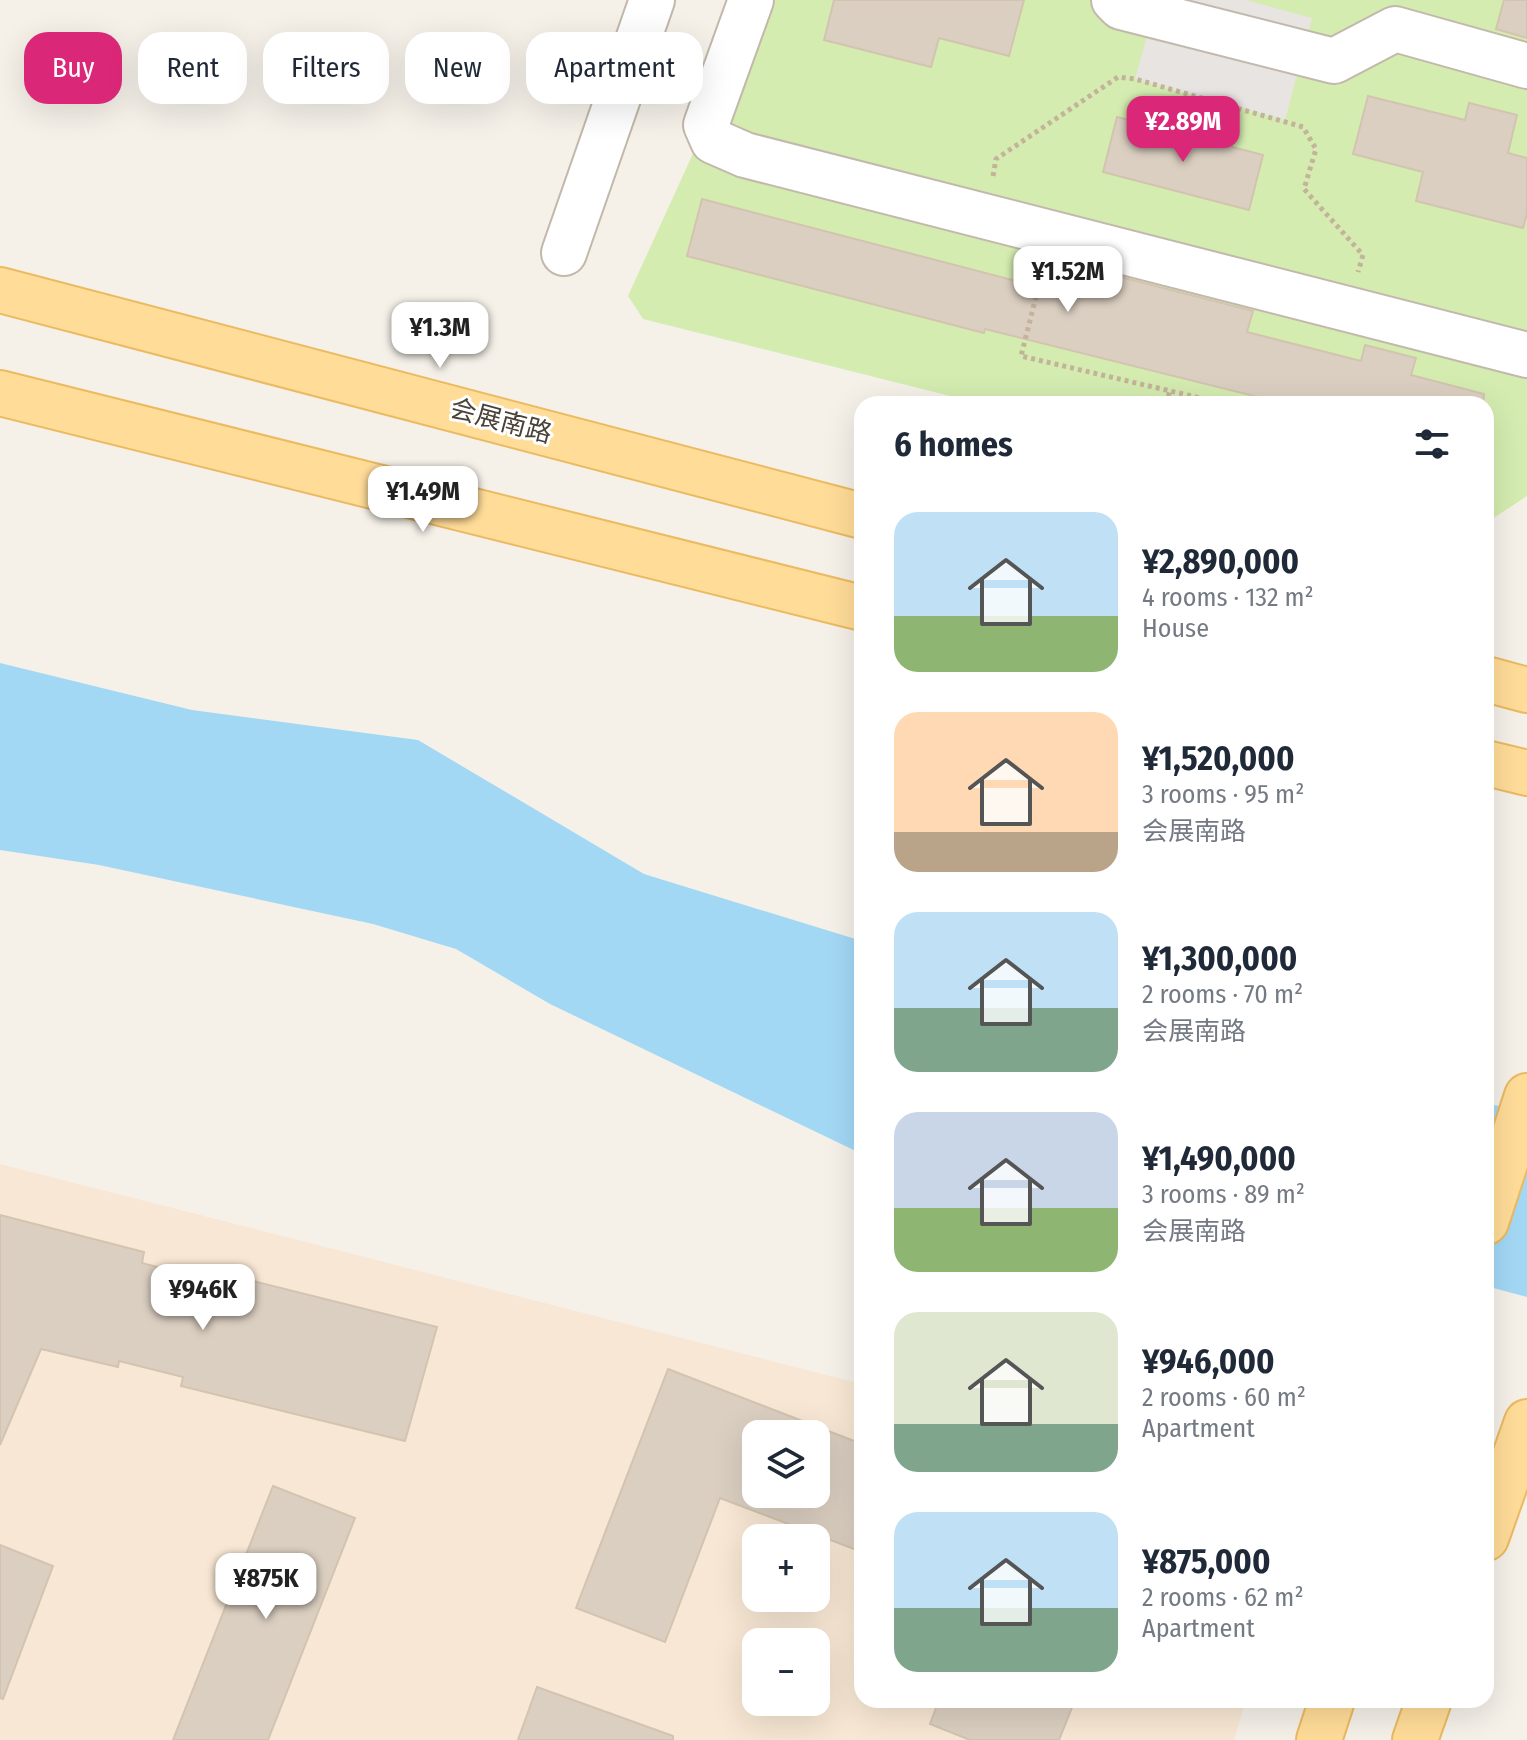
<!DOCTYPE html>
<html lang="en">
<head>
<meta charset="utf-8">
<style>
	body { margin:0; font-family:"Fira Sans Condensed","Noto Sans SC",sans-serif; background:#f2f2f3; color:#1f2937; height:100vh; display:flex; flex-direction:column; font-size:30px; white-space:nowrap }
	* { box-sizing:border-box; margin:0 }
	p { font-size:26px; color:#747a83 }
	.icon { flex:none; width:44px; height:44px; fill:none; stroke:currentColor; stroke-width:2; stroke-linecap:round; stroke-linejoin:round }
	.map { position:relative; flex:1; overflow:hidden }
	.drawer { position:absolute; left:854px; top:396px; width:640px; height:1312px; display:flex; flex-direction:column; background:#fff; border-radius:24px; box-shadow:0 8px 32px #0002 }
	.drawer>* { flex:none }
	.hud { position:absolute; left:24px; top:32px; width:710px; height:72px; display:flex; gap:16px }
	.controls { position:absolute; left:742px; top:1420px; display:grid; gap:16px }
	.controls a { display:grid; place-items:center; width:88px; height:88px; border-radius:16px; background:#fff; box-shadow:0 8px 32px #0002; font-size:40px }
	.price { position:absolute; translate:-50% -68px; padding:0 18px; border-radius:16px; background:#fff; color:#222; font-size:26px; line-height:52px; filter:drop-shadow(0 2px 4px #0008) }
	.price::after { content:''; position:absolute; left:50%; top:48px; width:24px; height:18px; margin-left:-12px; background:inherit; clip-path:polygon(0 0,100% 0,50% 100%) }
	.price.selected { background:#db2777; color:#fff }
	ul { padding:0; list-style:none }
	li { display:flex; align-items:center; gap:24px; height:200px; padding:0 40px }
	li span { display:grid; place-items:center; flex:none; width:224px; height:160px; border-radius:24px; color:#555 }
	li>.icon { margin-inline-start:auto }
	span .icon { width:96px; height:96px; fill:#fffc; stroke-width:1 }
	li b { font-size:34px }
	h2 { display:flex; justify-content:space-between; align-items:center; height:96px; padding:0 40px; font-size:34px }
	.chip { padding:0 28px; border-radius:24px; background:#fff; box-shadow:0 8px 32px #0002; font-size:28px; line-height:72px }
	.chip.selected { background:#db2777; color:#fff }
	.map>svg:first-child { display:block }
</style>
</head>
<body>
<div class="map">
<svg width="1527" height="1740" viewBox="0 0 1527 1740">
	<rect width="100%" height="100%" fill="#f5f1e9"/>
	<path fill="#f8e7d4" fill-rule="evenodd" d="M 0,1164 L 862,1384 L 862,1700 L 1246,1700 L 1234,1740 L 0,1740 ZM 756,1434 L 816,1434 L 816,1494 L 756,1494 ZM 756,1538 L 816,1538 L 816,1598 L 756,1598 ZM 756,1642 L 816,1642 L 816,1702 L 756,1702 Z"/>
	<polygon fill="#d4ecb0" points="751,0 1527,0 1527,496 1486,523 1486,404 982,404 643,319 628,296 706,125"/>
	<polygon fill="#e7e4e1" points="1157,0 1246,0 1312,18 1285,120 1135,79"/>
	<g fill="#a3d8f5">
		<polygon points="0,663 192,710 418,740 644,874 862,941 862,1154 550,1004 456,949 373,924 99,865 0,850"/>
		<polygon points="1486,1103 1527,1113 1527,1297 1486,1286"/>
	</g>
	<g fill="#dbcfc1" stroke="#d3c4b0" stroke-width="2" fill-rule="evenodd">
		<polygon points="834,0 1024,0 1009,56 939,38 931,67 824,40"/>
		<polygon points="1504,0 1527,0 1527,38 1496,29"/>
		<polygon points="1368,96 1465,120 1469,103 1517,115 1508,153 1527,158 1527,213 1523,228 1416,201 1423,172 1353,154"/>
		<polygon points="1117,117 1263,155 1249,210 1103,172"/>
		<polygon points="702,199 1043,288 1050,259 1253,311 1247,332 1361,361 1365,345 1416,358 1411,375 1484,394 1483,404 1286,404 985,329 984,333 687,256"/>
		<polygon points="0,1215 144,1252 142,1263 203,1279 205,1269 437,1327 405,1441 181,1386 183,1377 119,1361 118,1367 41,1349 0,1445"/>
		<path d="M 668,1369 L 862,1444 L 862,1552 L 720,1498 L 665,1642 L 576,1608 ZM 756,1434 L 816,1434 L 816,1494 L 756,1494 Z"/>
		<polygon points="273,1486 355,1518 268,1740 173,1740"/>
		<polygon points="0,1545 53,1566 3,1699 0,1698"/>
		<polygon points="537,1687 673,1736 673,1740 518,1740"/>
		<polygon points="939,1700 1075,1700 1059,1740 970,1740 930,1724"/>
	</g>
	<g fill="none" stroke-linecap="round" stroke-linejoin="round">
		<g stroke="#c2b8ab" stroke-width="48">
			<g id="minor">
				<polyline points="751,0 706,125 713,141 745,155 1527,355"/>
				<polyline points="1114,0 1121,7 1334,61 1395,29 1527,66"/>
				<polyline points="564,253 652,0"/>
			</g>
		</g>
		<g stroke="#ebba61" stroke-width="48">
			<g id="major">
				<polyline points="0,290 862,516"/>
				<polyline points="0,393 862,608"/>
				<polyline points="1486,679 1527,690"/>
				<polyline points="1486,763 1527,773"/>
				<polyline points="1486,1222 1527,1096"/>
				<polyline points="1486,1538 1527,1422"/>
				<polyline points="1319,1740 1332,1700"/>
				<polyline points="1415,1740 1429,1700"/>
			</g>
		</g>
		<g stroke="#c4b39b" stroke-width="5" stroke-dasharray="4 4" stroke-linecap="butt">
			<polyline points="993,176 996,159 1118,77 1135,79 1303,127 1316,149 1304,189 1363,255 1358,272"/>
			<polyline points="1042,273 1021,356 1226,404"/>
			<polyline points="1166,404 1170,391"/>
		</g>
		<use href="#minor" stroke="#fff" stroke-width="44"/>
		<use href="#major" stroke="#ffdc98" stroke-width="44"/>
	</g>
	<g text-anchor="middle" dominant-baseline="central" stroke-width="6" stroke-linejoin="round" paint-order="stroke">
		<g font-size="26" fill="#4a4137" stroke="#fff">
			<text transform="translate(501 421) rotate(15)">会展南路</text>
		</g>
	</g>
</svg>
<div class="controls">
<a><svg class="icon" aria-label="layers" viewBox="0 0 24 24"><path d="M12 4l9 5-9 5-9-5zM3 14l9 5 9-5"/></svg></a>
<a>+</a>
<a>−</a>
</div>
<b class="price selected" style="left:1183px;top:164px">¥2.89M</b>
<b class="price" style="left:1068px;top:314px">¥1.52M</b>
<b class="price" style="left:440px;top:370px">¥1.3M</b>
<b class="price" style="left:423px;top:534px">¥1.49M</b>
<b class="price" style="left:203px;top:1332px">¥946K</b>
<b class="price" style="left:266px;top:1621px">¥875K</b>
<div class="hud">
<a class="chip selected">Buy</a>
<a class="chip">Rent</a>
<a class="chip">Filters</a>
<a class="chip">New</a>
<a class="chip">Apartment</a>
</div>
<section class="drawer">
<h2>6 homes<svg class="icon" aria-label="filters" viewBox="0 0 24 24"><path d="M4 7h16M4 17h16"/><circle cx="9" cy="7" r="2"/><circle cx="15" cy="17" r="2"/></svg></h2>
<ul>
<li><span style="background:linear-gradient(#bfe0f5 65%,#8fb573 0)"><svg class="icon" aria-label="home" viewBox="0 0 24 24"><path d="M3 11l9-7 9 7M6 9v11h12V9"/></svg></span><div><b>¥2,890,000</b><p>4 rooms · 132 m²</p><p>House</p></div></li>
<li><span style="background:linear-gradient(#ffd9b3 75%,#b9a48a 0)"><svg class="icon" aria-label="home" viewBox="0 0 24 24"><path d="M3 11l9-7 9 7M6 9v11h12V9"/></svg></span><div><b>¥1,520,000</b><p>3 rooms · 95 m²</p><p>会展南路</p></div></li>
<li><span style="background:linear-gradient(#bfe0f5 60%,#7fa58c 0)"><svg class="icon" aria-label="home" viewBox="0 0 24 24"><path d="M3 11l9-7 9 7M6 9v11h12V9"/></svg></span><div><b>¥1,300,000</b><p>2 rooms · 70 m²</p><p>会展南路</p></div></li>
<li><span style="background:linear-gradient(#c9d6e8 60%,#8fb573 0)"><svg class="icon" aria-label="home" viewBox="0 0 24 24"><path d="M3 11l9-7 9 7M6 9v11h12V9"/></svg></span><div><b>¥1,490,000</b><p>3 rooms · 89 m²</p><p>会展南路</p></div></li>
<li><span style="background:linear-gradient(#dfe7d0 70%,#7fa58c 0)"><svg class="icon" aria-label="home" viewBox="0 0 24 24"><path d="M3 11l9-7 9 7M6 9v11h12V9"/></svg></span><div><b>¥946,000</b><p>2 rooms · 60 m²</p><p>Apartment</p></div></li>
<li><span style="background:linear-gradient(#bfe0f5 60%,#7fa58c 0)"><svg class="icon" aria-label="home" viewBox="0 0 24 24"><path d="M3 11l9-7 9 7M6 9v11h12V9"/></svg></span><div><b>¥875,000</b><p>2 rooms · 62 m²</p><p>Apartment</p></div></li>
</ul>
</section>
</div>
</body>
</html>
